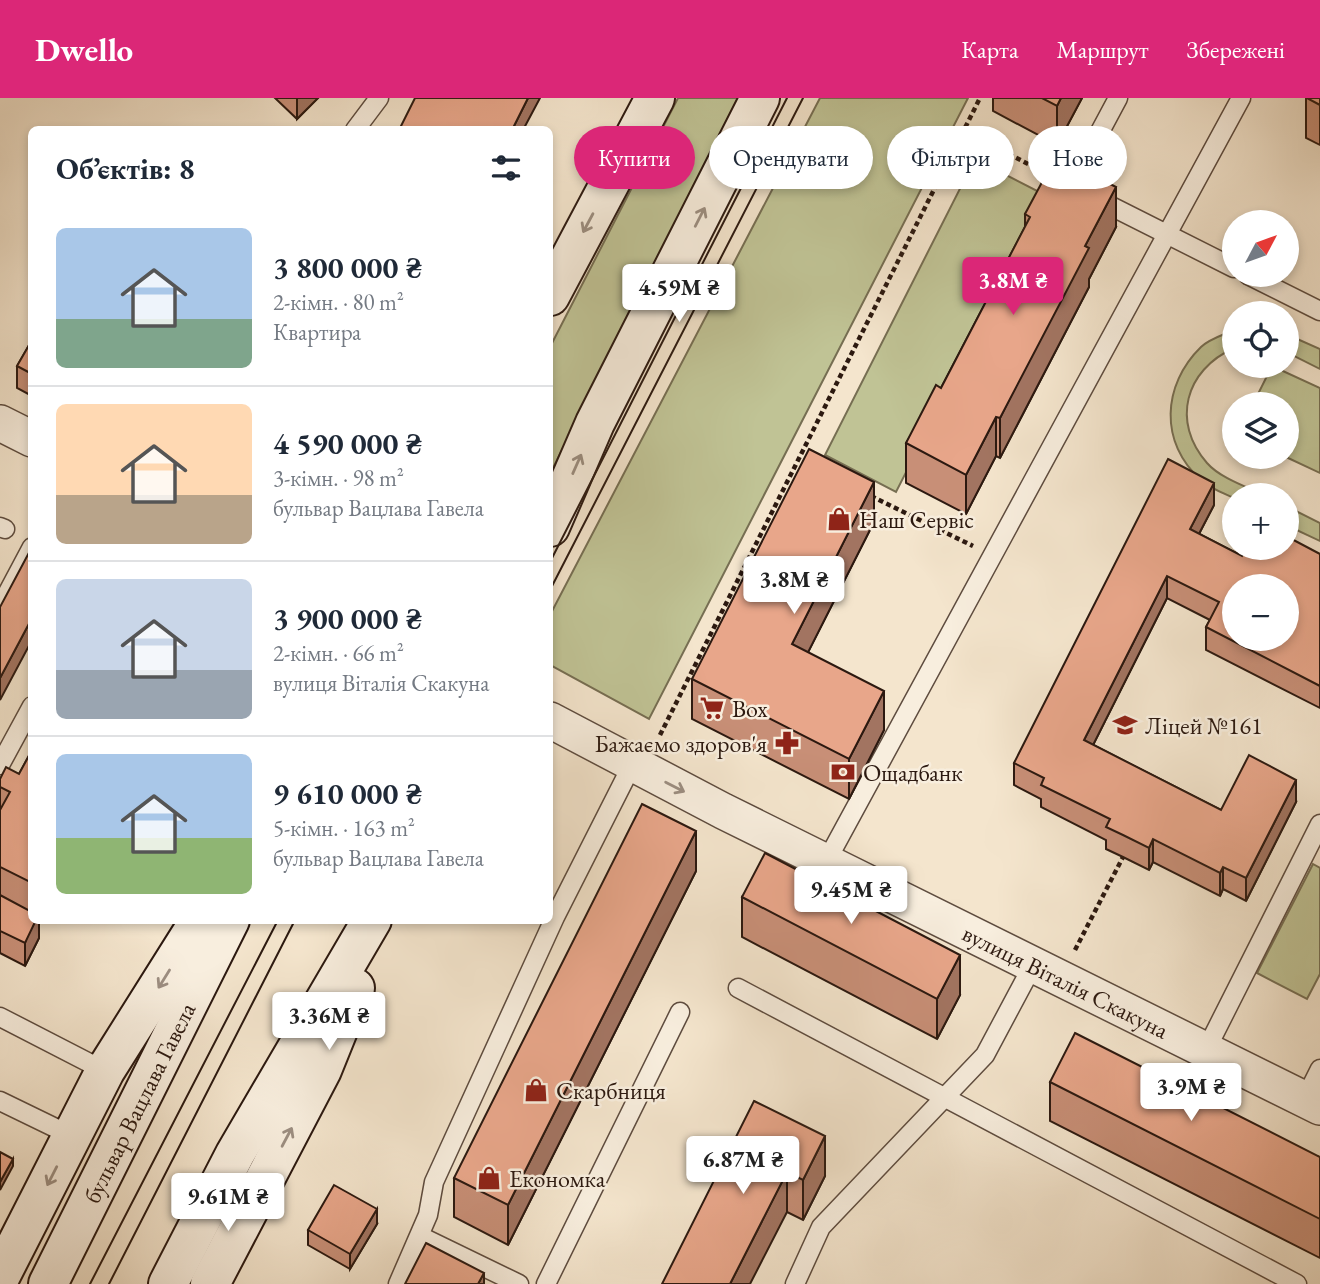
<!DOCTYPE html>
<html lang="uk">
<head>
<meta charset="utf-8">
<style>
	body { margin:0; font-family:"EB Garamond",serif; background:#f6f6f7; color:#1f2937; height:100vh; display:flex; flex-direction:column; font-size:26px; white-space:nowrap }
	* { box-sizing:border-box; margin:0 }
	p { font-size:23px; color:#747a83 }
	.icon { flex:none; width:38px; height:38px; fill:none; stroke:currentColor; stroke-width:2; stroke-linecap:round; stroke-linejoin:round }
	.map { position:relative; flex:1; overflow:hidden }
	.drawer { position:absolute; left:28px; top:28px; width:525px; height:798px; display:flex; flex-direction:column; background:#fff; border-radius:10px; box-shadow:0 4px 10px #0003 }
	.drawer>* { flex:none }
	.banner { position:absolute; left:574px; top:28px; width:640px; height:63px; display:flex; gap:14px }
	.needle { width:46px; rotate:49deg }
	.buttons { position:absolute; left:1222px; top:112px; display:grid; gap:14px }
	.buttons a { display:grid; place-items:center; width:77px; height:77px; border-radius:50%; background:#fff; box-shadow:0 4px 10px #0003; font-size:35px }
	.price { position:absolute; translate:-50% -60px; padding:0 16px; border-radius:7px; background:#fff; color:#222; font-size:23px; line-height:46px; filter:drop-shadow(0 2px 4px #0008) }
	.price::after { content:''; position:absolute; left:50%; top:42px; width:21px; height:16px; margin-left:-10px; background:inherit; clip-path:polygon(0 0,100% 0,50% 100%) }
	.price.selected { background:#db2777; color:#fff }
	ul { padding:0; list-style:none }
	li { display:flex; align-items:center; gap:21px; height:175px; padding:0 28px }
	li+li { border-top:2px solid #e0e1e3 }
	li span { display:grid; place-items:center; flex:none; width:196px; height:140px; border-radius:10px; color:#555 }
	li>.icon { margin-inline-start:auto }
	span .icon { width:84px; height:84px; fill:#fffc; stroke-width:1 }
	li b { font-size:30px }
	h2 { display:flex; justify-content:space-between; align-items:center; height:84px; padding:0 28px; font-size:30px }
	.tag { padding:0 24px; border-radius:32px; background:#fff; box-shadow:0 4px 10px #0003; font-size:24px; line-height:63px }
	.tag.selected { background:#db2777; color:#fff }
	header { display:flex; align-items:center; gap:42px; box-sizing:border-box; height:98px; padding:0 35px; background:#db2777; color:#fff }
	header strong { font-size:33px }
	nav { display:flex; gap:38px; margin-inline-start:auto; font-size:24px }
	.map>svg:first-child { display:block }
</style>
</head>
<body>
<header>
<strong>Dwello</strong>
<nav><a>Карта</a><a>Маршрут</a><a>Збережені</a></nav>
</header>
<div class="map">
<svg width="1320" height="1186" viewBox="0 0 1320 1186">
	<rect width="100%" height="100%" fill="#f4e5cd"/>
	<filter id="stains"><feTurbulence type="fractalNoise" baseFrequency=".00286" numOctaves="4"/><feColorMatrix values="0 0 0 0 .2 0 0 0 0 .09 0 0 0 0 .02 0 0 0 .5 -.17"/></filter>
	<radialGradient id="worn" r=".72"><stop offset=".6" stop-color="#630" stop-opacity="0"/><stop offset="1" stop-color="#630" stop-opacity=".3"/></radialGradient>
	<g fill="#c0c395" stroke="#766e52" stroke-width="2">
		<polygon points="678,0 738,0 550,376 550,249"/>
		<polygon points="820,0 968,0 649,621 550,567 550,517"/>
		<polygon points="975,61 1047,98 896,394 825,357"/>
		<path d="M 1234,232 L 1234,250 C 1185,272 1171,324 1207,365 C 1220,380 1247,389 1264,397 L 1234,397 L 1234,400 C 1223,395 1209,390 1201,382 C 1159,345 1162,287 1201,249 C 1209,241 1223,237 1234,232 Z"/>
		<polygon points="1286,236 1320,251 1320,271 1286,254"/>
		<polygon points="1272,268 1320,290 1320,375 1286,359 1286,306 1253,306"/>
		<polygon points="1286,408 1320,425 1320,443 1286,427"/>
		<polygon points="1313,766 1320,770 1320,876 1307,901 1257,875"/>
	</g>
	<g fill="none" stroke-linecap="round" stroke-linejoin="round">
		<g stroke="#5e4c3f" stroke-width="21">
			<g id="service">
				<polyline points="1118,0 1071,88 1234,170"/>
				<polyline points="355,32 379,0"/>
				<polyline points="1248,177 1320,213"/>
				<polyline points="0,429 5,431"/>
				<polyline points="0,509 32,449"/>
				<polyline points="0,667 32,608"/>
				<polyline points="826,764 1241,0"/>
				<polyline points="738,890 1297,1186"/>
				<polyline points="0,919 105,973"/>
				<polyline points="1206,952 1320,726"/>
				<polyline points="1305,1001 1320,971"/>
				<polyline points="0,1003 72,1038"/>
				<polyline points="420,1138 519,1186"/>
				<polyline points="398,1186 428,1117 434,1084 555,819 632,667"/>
				<polyline points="546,1186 680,914"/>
				<polyline points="795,1186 821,1129 985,957 1033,867"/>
			</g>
		</g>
		<g stroke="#5e4c3f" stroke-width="38">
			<g id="minor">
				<polyline points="0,325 32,341"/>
				<path id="s1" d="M 550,622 L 723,713 L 1320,1009"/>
			</g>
		</g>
		<g stroke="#2c1910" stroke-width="42">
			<g id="secondary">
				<polyline points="550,198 655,0"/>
				<polyline points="550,429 595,325 760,0"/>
				<polyline points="0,1179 105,973 200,822"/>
				<path id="s2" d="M 48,1186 L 230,822"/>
				<polyline points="168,1186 235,1056 372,822"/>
				<polyline points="210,1186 322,972 355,890"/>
			</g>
		</g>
		<g stroke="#2c1910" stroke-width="4.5" stroke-dasharray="5 3.5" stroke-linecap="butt">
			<polyline points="963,33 1052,78"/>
			<polyline points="871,398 973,448"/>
			<polyline points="660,637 980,0"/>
			<polyline points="1075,852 1123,759"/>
		</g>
		<use href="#service" stroke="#f8eede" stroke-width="18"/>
		<use href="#minor" stroke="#f8eede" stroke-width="35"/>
		<use href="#secondary" stroke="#f8eede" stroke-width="38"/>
		<g stroke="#2c1910" stroke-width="2">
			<polyline points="550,464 787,0"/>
			<polyline points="550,492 803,0"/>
			<polyline points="90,1186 278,822"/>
			<polyline points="109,1186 295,822"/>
		</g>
	</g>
	<g fill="#c88f77" stroke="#2c1910" stroke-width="2">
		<polygon points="275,0 318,0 297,21"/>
		<polygon points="993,0 1082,0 1057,47 993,13"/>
		<polygon points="1306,0 1320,0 1320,47 1306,40"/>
		<polygon points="1025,116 1116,129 1089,181 1089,189 1000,360 996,358 966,416 906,385 906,345 941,290 1025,129"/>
		<polygon points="32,242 32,298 17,290 17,268"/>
		<polygon points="1214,407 1199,436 1242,458 1320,456 1320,610 1206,552 1206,529 1210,522 1167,500 1093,647 1221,712 1296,704 1246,803 1223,791 1220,798 1153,764 1149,772 1123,759 1106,751 1106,742 1041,709 1041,701 1014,687 1014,665"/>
		<polygon points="874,424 808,554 884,632 849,701 692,621 692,581"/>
		<polygon points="32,652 32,822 39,822 39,840 25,868 0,855 0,681 19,676"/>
		<polygon points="696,773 508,1147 454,1119 454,1080"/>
		<polygon points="742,799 960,897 937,941 742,839"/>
		<polygon points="1050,984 1320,1059 1320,1160 1050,1023"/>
		<polygon points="754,1003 825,1078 803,1122 787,1114"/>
		<polygon points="377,1126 350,1171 308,1147 308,1132"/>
	</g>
	<g fill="#a27461" stroke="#2c1910" stroke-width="2">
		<polygon points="297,0 318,0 297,21"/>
		<polygon points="528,0 540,0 523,32 512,32"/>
		<polygon points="1061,0 1082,0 1057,47 1057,8"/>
		<polygon points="1116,89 1116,129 1089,181 1089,189 1000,360 1000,320 1085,148"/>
		<polygon points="996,319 996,358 966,416 966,377"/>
		<polygon points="874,384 874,424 792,586 792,546"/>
		<polygon points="1214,385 1214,407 1190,453 1190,431"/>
		<polygon points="1167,478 1167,500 1084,665 1084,642"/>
		<polygon points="32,520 32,542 0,602 0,580"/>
		<polygon points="884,593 884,632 849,701 849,661"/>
		<polygon points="1296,682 1296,704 1246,803 1246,780"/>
		<polygon points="696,733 696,773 508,1147 508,1107"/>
		<polygon points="1153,741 1153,764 1149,772 1149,750"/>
		<polygon points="1223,769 1223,791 1220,798 1220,775"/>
		<polygon points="32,822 39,822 39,840 25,868 25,845"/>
		<polygon points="960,857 960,897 937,941 937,901"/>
		<polygon points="825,1038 825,1078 803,1122 803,1082"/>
		<polygon points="13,1061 13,1068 0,1092 0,1084"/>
		<polygon points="787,1074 787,1114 750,1186 730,1186"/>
		<polygon points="377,1111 377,1126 350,1171 350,1156"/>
		<polygon points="484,1175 484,1186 478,1186"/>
	</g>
	<g fill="#e8a68a" stroke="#2c1910" stroke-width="2" fill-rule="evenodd">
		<polygon points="415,0 528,0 512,32 399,32"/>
		<polygon points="1042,0 1061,0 1057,8"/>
		<polygon points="1307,0 1320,0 1320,7"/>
		<polygon points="1056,58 1116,89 1085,148 1089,150 1000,320 996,319 966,377 906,345 936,287 941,290 1030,119 1025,116"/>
		<polygon points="32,242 32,276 17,268"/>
		<polygon points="809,351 874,384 792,546 884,593 849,661 692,581"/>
		<path d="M 1168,361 L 1214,385 L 1190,431 L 1242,458 L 1246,450 L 1286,450 L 1286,438 L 1320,456 L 1320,588 L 1206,529 L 1219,504 L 1167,478 L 1084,642 L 1221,712 L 1249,657 L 1296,682 L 1246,780 L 1223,769 L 1220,775 L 1153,741 L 1149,750 L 1123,737 L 1106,729 L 1110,721 L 1041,687 L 1044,680 L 1014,665 ZM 1234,488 L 1286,488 L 1286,541 L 1234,541 Z"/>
		<polygon points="32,449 32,520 0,580 0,509"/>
		<polygon points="32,652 32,785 0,769 0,712 10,694 0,689 0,681 6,669 19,676"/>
		<polygon points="642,706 696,733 508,1107 454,1080"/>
		<polygon points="765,755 960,857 937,901 742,799"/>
		<polygon points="0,797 32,814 32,822 36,822 25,845 0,833"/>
		<polygon points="1075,935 1320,1059 1320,1121 1050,984"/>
		<polygon points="754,1003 825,1038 803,1082 787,1074 730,1186 662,1186"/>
		<polygon points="0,1054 13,1061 0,1084"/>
		<polygon points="334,1087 377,1111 350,1156 308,1132"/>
		<polygon points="426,1145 484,1175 478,1186 405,1186"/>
	</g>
	<defs><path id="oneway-shaft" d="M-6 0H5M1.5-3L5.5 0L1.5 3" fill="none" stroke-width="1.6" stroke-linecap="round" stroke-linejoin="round" transform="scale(1.75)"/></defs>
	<g stroke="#9c8e81">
		<use href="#oneway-shaft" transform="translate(700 119) rotate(-63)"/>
		<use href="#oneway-shaft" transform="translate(588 125) rotate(118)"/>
		<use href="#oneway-shaft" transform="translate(577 366) rotate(-66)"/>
		<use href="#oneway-shaft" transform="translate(675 689) rotate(27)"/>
		<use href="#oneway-shaft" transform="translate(164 881) rotate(122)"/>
		<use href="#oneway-shaft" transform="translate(287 1039) rotate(-62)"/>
		<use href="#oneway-shaft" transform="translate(52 1078) rotate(117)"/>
	</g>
	<defs>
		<g id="shop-bare" transform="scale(1.89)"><path d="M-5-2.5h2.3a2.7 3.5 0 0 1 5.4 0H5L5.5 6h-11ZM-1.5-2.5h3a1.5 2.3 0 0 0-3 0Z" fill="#8f2418" stroke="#f8eede" stroke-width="2.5" paint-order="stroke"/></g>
		<g id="supermarket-bare" transform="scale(1.89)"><path d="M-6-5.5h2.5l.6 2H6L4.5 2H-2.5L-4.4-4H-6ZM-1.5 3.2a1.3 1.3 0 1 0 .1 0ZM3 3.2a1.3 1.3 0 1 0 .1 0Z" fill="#8f2418" stroke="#f8eede" stroke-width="2.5" paint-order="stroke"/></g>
		<g id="school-bare" transform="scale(1.89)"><path d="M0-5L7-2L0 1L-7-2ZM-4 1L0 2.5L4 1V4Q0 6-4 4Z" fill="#8f2418" stroke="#f8eede" stroke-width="2.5" paint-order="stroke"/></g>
		<g id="pharmacy-bare" transform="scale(1.89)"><path d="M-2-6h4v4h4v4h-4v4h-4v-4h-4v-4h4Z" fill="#8f2418" stroke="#f8eede" stroke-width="2.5" paint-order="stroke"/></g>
		<g id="bank-bare" transform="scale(1.89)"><path d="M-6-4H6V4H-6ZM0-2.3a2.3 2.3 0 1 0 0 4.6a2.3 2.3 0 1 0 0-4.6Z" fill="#8f2418" stroke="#f8eede" stroke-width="2.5" paint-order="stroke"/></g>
	</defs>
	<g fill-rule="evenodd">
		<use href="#shop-bare" x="839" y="421"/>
		<use href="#supermarket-bare" x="712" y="610"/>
		<use href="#school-bare" x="1125" y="627"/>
		<use href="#pharmacy-bare" x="787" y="645"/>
		<use href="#bank-bare" x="843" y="674"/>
		<use href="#shop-bare" x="536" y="992"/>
		<use href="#shop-bare" x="489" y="1080"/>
	</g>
	<g text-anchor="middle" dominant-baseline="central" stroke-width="5" stroke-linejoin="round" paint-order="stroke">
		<g font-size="24" fill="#2c1910" stroke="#f8eede" text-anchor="start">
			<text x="859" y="421">Наш Сервіс</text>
			<text x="732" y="610">Box</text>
			<text x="1145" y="627">Ліцей №161</text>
			<text x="767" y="645" text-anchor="end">Бажаємо здоров'я</text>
			<text x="863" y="674">Ощадбанк</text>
			<text x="556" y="992">Скарбниця</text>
			<text x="509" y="1080">Економка</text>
		</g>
		<g font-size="24" fill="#2c1910" stroke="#f8eede">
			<text stroke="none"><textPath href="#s1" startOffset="578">вулиця Віталія Скакуна</textPath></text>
			<text stroke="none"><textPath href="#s2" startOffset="203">бульвар Вацлава Гавела</textPath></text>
		</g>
	</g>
	<rect width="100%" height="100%" filter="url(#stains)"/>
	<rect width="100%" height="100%" fill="url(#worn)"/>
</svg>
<div class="buttons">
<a><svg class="needle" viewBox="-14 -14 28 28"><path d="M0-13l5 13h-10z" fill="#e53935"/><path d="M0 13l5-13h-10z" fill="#747a83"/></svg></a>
<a><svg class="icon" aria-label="locate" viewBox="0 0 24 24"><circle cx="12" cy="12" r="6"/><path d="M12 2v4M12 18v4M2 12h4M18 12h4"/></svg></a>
<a><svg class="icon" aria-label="layers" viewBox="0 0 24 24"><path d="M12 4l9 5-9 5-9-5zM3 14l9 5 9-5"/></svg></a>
<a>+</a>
<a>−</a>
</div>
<b class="price selected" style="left:1013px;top:219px">3.8M ₴</b>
<b class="price" style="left:679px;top:226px">4.59M ₴</b>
<b class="price" style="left:794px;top:518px">3.8M ₴</b>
<b class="price" style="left:851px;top:828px">9.45M ₴</b>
<b class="price" style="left:329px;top:954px">3.36M ₴</b>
<b class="price" style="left:1191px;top:1025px">3.9M ₴</b>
<b class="price" style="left:743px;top:1098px">6.87M ₴</b>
<b class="price" style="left:228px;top:1135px">9.61M ₴</b>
<div class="banner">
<a class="tag selected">Купити</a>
<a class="tag">Орендувати</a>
<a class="tag">Фільтри</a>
<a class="tag">Нове</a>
</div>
<section class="drawer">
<h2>Об’єктів: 8<svg class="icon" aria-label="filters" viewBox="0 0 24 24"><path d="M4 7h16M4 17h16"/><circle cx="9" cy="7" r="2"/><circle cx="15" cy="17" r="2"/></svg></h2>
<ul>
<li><span style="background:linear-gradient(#a9c7e8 65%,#7fa58c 0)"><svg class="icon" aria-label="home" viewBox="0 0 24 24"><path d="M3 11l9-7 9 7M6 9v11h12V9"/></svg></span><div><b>3 800 000 ₴</b><p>2-кімн. · 80 m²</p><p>Квартира</p></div></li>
<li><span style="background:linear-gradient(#ffd9b3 65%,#b9a48a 0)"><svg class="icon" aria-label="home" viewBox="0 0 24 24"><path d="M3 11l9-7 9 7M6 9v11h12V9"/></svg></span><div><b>4 590 000 ₴</b><p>3-кімн. · 98 m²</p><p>бульвар Вацлава Гавела</p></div></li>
<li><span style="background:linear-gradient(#c9d6e8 65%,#9aa5b1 0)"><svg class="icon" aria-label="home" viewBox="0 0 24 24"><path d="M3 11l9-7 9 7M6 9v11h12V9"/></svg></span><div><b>3 900 000 ₴</b><p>2-кімн. · 66 m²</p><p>вулиця Віталія Скакуна</p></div></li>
<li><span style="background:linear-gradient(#a9c7e8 60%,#8fb573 0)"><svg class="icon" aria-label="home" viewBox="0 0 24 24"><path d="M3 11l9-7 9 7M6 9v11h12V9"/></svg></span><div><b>9 610 000 ₴</b><p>5-кімн. · 163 m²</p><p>бульвар Вацлава Гавела</p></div></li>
</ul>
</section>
</div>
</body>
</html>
